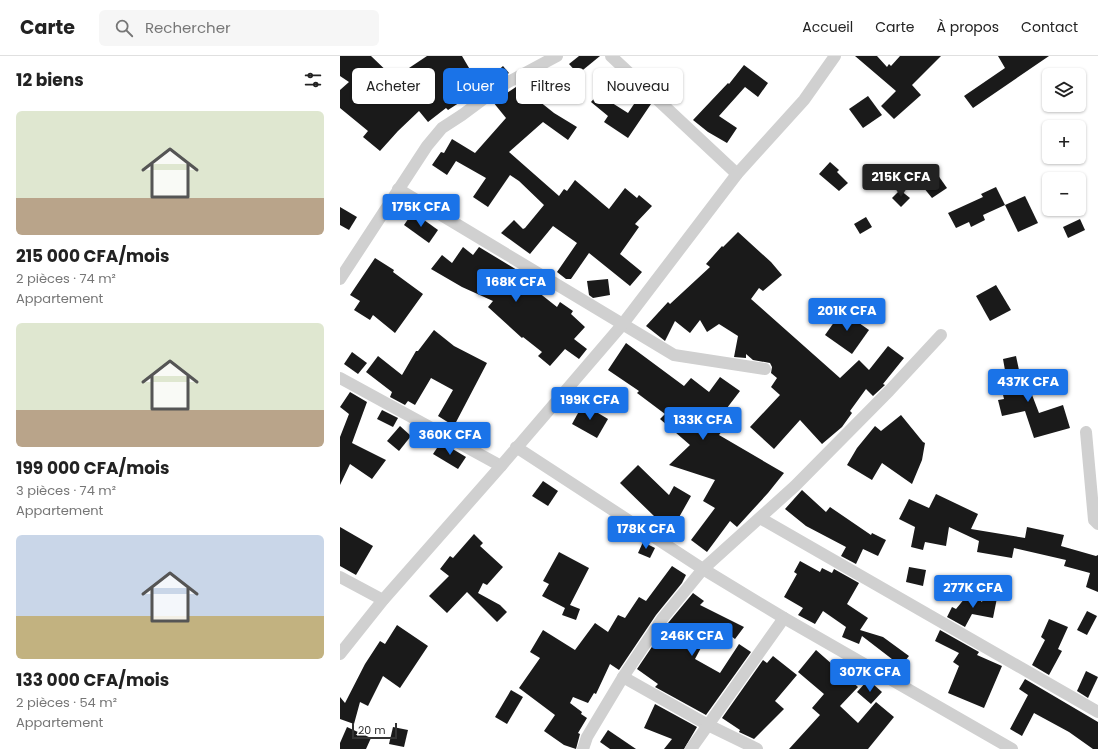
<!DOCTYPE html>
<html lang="fr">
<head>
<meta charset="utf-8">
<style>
	body { margin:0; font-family:Poppins,sans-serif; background:#f6f6f6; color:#222; height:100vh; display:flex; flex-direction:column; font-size:15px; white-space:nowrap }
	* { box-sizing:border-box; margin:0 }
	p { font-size:13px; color:#767676 }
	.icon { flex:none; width:22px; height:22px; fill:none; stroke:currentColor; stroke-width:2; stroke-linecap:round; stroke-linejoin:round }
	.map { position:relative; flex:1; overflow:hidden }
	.drawer { display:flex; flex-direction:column; background:#fff; width:340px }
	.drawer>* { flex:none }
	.banner { position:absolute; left:12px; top:12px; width:380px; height:36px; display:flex; gap:8px }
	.buttons { position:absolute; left:702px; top:12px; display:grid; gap:8px }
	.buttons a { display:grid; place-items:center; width:44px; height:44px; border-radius:6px; background:#fff; box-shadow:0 1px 3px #0004; font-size:20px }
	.scale { position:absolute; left:12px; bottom:10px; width:45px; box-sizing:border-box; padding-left:4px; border:2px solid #333; border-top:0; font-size:11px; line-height:14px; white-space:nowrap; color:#333; -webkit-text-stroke:3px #fff; paint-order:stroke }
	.price { position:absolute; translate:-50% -34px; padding:0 9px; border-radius:4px; background:#1a73e8; color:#fff; font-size:13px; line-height:26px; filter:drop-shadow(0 1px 2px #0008) }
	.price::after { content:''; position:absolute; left:50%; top:24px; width:12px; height:9px; margin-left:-6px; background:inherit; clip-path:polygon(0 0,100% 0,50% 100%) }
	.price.selected { background:#222; color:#fff }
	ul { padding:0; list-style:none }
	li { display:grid; align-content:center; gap:8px; height:212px; padding:0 16px }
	li span { display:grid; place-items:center; height:124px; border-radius:6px; color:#555 }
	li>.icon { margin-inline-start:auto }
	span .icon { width:72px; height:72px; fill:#fffc; stroke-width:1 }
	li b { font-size:17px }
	h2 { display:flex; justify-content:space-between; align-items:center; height:48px; padding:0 16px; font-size:17px }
	.pill { padding:0 14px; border-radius:6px; background:#fff; box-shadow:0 1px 3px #0004; font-size:14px; line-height:36px }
	.pill.selected { background:#1a73e8; color:#fff }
	header { display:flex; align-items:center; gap:24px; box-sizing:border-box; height:56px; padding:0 20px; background:#fff; border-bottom:1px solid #e0e0e0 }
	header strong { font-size:19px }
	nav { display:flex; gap:22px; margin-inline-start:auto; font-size:14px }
	.search { width:280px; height:36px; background:#f6f6f6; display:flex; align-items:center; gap:10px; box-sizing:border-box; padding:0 14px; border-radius:6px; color:#767676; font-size:15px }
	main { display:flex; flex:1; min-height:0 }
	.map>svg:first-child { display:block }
</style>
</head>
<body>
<header>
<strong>Carte</strong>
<div class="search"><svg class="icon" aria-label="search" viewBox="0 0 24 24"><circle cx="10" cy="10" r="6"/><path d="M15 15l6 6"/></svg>Rechercher</div>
<nav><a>Accueil</a><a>Carte</a><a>À propos</a><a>Contact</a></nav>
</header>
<main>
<section class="drawer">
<h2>12 biens<svg class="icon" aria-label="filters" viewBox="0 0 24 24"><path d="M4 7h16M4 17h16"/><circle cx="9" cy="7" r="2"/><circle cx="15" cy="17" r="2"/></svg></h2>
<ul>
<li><span style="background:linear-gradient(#dfe7d0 70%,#b9a48a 0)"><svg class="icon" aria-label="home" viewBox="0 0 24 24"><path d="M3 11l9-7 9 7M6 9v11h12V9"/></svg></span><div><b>215 000 CFA/mois</b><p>2 pièces · 74 m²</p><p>Appartement</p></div></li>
<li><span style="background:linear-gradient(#dfe7d0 70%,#b9a48a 0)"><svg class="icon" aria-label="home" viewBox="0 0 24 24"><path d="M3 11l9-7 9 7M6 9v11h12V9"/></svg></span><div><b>199 000 CFA/mois</b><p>3 pièces · 74 m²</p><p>Appartement</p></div></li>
<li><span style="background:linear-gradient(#c9d6e8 65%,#c2b280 0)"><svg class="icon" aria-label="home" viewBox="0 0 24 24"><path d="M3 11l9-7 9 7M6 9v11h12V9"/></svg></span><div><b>133 000 CFA/mois</b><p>2 pièces · 54 m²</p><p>Appartement</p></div></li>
</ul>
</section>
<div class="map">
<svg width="758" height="693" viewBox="0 0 758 693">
	<rect width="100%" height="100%" fill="#fff"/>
	<g fill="#1a1a1a">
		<polygon points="0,0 31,0 54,22 87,0 122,0 142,34 127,46 125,43 108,54 106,52 88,66 79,55 58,75 40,95 23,81 28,75 0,52 0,34 9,26 0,20"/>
		<polygon points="239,0 260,0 238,18 229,8"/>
		<polygon points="515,0 537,0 547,11 549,8 551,10 560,0 601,0 572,29 581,39 554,63 541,50 556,35"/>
		<polygon points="658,0 709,0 633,52 624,40 665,12"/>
		<polygon points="404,9 428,27 418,41 405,31 379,60 397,72 387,87 368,76 353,64 388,27 389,28"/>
		<polygon points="163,10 169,17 143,34 140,30"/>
		<polygon points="179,29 214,57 237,71 228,84 203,66 169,96 219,140 224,133 227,135 235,124 269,153 285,132 297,142 299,139 312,150 295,168 299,171 280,198 302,216 290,230 249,197 231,223 226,223 217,216 237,187 213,170 190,198 161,177 174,164 183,173 185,172 204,149 179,125 170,119 148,151 133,141 146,122 116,105 107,119 92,109 101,96 104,97 112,83 135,97 166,62 153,46"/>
		<polygon points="258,38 288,57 300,39 311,48 288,82 264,66 268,60 251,46"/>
		<polygon points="528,40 542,59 523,72 509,53"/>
		<polygon points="490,106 499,114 497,116 508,127 499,135 479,118"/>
		<polygon points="595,115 607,132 592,142 579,126"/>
		<polygon points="656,131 665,149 643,159 645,164 631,171 629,166 616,172 608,157 643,141 641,138"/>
		<polygon points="560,134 570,142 561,151 552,142"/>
		<polygon points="685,140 698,167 678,176 665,149"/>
		<polygon points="0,151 17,161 9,174 0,169"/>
		<polygon points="73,156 98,174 89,187 64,169"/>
		<polygon points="526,161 532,171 520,178 514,168"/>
		<polygon points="740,163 745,174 728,182 723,171"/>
		<polygon points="398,176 431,206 442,219 423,235 419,232 411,243 500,322 519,304 529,314 548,290 564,302 543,328 545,329 533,340 526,333 510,355 512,357 502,371 482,388 460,364 434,393 410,371 440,339 431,331 437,322 431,317 432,311 430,307 413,304 406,298 406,302 394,301 398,280 379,268 367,276 360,264 350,277 335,265 325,285 306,270 328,246 330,248 370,211 366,208 382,190 383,191"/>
		<polygon points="123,191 133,199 139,191 177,214 174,217 217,251 220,246 233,255 231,258 245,271 234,283 247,293 239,303 225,293 210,310 198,300 202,296 183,281 182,282 148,251 153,245 122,231 91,213 102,199 112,207"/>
		<polygon points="35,202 54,214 53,216 83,238 55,277 33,259 30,264 14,254 20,245 10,239"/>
		<polygon points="268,223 270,239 253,242 249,239 247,225"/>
		<polygon points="656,229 671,254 650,265 636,240"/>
		<polygon points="502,255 529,274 512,298 485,279"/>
		<polygon points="94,274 114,290 147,307 114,370 98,360 113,334 91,322 75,349 68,345 65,349 50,341 52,336 26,316 38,300 62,319 76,295 78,295"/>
		<polygon points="286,287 344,330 351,322 369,336 380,321 400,335 387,352 396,358 379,379 444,417 428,437 397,471 390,465 367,496 351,484 375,452 363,445 375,424 329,409 350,389 320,363 325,358 297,337 299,335 268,314"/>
		<polygon points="12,296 27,307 18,318 4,308"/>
		<polygon points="676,300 683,333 689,331 699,357 723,349 730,372 694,382 685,355 662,360 658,344 664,343 659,322 666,320 663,303"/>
		<polygon points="10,336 27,346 12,387 46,404 32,423 10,408 0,429 0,381 9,358 0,351"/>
		<polygon points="243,348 268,363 257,382 232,368"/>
		<polygon points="42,354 58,362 53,371 37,363"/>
		<polygon points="561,359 583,386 585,387 582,404 572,428 542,407 532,424 507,409 517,392 535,370 541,375"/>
		<polygon points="60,370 71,380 59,395 47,385"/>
		<polygon points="101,386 126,401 118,413 93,398"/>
		<polygon points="298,409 329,439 334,430 351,440 333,472 315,461 280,427"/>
		<polygon points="203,425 218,435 208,450 192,440"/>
		<polygon points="462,434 486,456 490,451 531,479 532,477 546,484 538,500 523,493 516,508 501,500 506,491 466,470 445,453"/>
		<polygon points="596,438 638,458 631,473 685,482 687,471 724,479 721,490 756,500 758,499 758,536 746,531 750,517 724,510 726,504 674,492 672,502 637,496 639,485 609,471 606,490 585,486 583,494 571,491 575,471 559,463 569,443 589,452"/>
		<polygon points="0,471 33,490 16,519 0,510"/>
		<polygon points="134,478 143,487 140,490 163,511 147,529 143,527 138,537 160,549 167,556 157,566 127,536 107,557 89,540 109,520 100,513 110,500 113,502"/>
		<polygon points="303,486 315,492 310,502 298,497"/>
		<polygon points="219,496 249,512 230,549 240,553 236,564 222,559 225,552 202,540 209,528 203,525"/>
		<polygon points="460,505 480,516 482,512 492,517 494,513 519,527 507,548 528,562 520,574 543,581 569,600 561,610 522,580 519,588 502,581 506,571 483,555 475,568 458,559 463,552 444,541 457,518 454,516"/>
		<polygon points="332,510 346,519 342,527 316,559 279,614 270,608 256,638 254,637 248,647 233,641 230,647 242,656 241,658 247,662 238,677 240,678 236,693 224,689 204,675 215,659 179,632 200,602 190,596 203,574 235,594 255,567 268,576 278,559 285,562 299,541 306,545"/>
		<polygon points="569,511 586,514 583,530 566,526"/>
		<polygon points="630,536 642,546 645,537 657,542 653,562 632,558 625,571 607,561 612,551 616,553"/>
		<polygon points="353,537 364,545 360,549 404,571 395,583 380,572 379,575 372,571 355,603 380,617 399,588 411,596 366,659 315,631 318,628 297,613 328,567"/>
		<polygon points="747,555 757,560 747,579 737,574"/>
		<polygon points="709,563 728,571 718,593 722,595 709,619 692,609 705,584 701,581"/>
		<polygon points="57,569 88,590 60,632 43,620 28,650 20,646 14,668 0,663 0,641 5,647 25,608 40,585 45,588"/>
		<polygon points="600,574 639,596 637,599 662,610 644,652 608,637 619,610 613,606 619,597 595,585"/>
		<polygon points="476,594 518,631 500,650 518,667 536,646 554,661 528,693 449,693 480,659 472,652 484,638 458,616"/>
		<polygon points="433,600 457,619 435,645 444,653 414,683 399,676 400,674 382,662 423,604 427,607"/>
		<polygon points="746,615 758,621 748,642 737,635"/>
		<polygon points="685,623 758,666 758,693 753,693 729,676 694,657 682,680 670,673 688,639 679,633"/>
		<polygon points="526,626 530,631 533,628 542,636 531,648 517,636"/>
		<polygon points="171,634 183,641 167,668 155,661"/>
		<polygon points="315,648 357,671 344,693 324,693 332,683 304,672"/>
		<polygon points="7,671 31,682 26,693 0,693 0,687"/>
		<polygon points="53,671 68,674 64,691 49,688"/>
		<polygon points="268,674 296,693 270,693 260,686"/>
	</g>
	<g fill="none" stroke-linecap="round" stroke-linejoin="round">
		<g stroke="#d0d0d0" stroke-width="12">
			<polyline points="271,0 397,118"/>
			<polyline points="58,133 334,299 425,313"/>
			<polyline points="0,223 87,90 102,72 122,59 161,30 217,0"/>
			<polyline points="0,322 161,410"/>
			<polyline points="746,376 754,464 758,468"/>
			<polyline points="176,391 363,513 444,562 672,693"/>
			<polyline points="420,462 758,656"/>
			<polyline points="0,521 43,544"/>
			<polyline points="0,598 43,544 161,410 282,269 397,118 464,44 495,0"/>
			<polyline points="283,621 368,669 417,693"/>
			<polyline points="243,693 247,681 283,621 322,563 363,513 455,430 549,335 601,279"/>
			<polyline points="351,693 444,562"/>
		</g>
	</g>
</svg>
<div class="buttons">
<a><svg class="icon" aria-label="layers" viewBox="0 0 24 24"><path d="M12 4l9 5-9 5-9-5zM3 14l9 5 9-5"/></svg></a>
<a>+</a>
<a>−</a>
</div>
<div class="scale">20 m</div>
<b class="price selected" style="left:561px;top:142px">215K CFA</b>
<b class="price" style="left:81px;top:172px">175K CFA</b>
<b class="price" style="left:176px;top:247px">168K CFA</b>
<b class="price" style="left:507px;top:276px">201K CFA</b>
<b class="price" style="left:688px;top:347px">437K CFA</b>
<b class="price" style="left:250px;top:365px">199K CFA</b>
<b class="price" style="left:363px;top:385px">133K CFA</b>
<b class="price" style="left:110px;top:400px">360K CFA</b>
<b class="price" style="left:306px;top:494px">178K CFA</b>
<b class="price" style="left:633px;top:553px">277K CFA</b>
<b class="price" style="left:352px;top:601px">246K CFA</b>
<b class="price" style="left:530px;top:637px">307K CFA</b>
<div class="banner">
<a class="pill">Acheter</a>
<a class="pill selected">Louer</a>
<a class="pill">Filtres</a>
<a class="pill">Nouveau</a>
</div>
</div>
</main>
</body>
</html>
